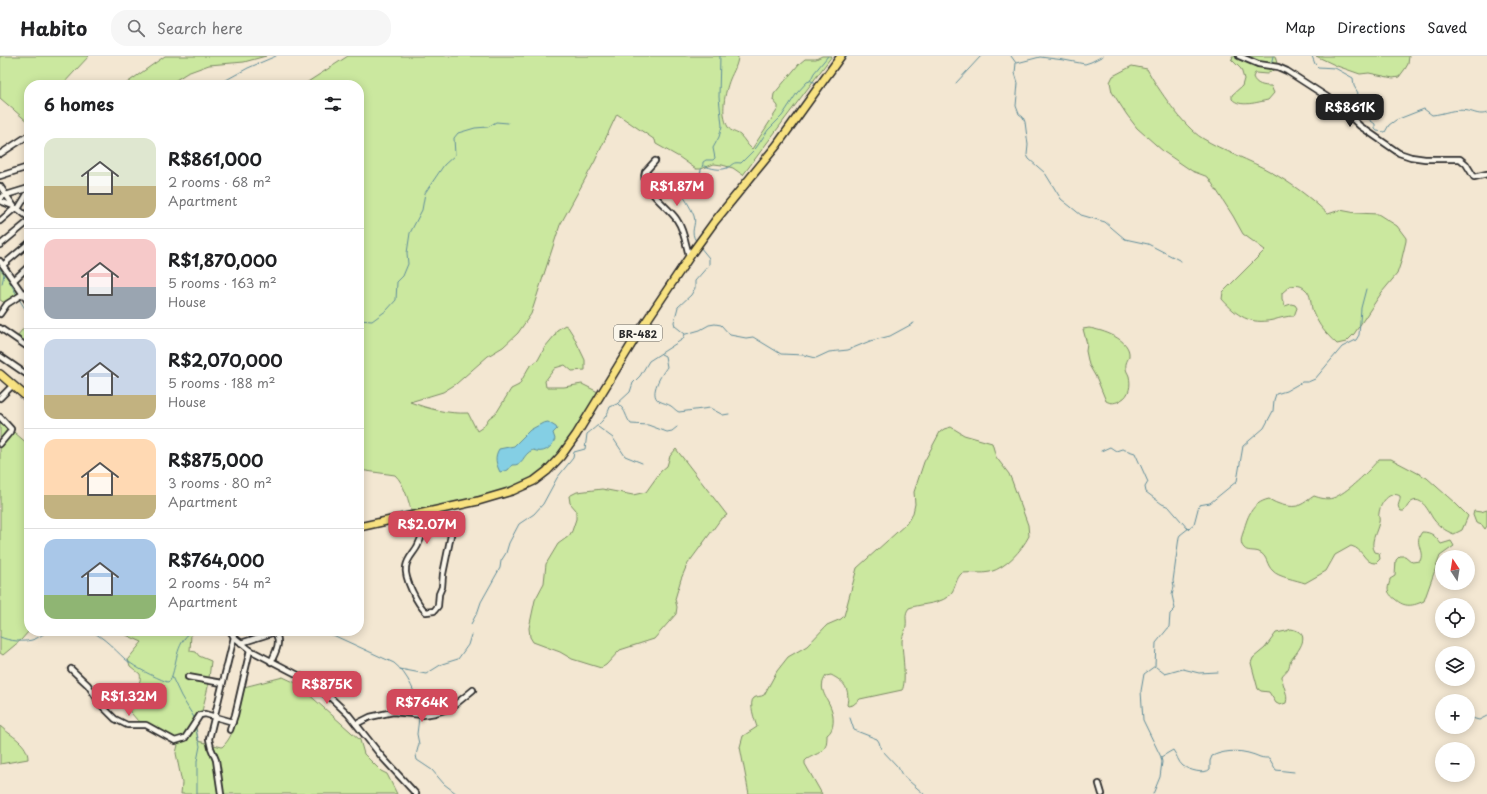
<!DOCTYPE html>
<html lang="en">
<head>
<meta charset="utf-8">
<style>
	body { margin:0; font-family:"Playpen Sans",sans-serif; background:#f6f6f6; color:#202124; height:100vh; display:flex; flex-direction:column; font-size:15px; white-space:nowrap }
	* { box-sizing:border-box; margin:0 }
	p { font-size:13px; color:#757577 }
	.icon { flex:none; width:22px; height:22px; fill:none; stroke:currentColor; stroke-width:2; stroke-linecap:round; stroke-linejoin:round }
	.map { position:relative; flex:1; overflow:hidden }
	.details { position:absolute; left:24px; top:24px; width:340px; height:556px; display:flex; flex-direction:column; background:#fff; border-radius:16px; box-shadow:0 2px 10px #0003 }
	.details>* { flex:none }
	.needle { width:26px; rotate:348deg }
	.controls { position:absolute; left:1435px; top:494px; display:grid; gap:8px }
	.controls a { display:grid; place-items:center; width:40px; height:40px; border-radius:50%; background:#fff; box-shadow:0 2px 10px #0003; font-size:20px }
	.price { position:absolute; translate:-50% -34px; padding:0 9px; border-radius:8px; background:#d1495b; color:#fff; font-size:13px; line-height:26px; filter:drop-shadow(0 1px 2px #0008) }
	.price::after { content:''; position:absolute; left:50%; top:24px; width:12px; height:9px; margin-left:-6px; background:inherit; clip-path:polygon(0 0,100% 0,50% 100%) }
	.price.on { background:#222; color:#fff }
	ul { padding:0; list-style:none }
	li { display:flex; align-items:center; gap:12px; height:100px; padding:0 20px }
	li+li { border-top:1px solid #e0e0e0 }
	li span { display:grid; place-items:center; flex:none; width:112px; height:80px; border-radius:12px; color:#555 }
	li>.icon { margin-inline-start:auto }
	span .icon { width:48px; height:48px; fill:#fffc; stroke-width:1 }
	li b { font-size:17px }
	h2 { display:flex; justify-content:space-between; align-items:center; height:48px; padding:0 20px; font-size:17px }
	header { display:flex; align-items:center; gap:24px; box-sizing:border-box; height:56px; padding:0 20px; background:#fff; border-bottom:1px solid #e0e0e0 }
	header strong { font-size:19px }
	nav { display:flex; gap:22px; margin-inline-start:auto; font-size:14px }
	.search { width:280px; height:36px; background:#f6f6f6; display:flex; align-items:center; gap:10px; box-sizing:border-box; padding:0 14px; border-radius:16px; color:#757577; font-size:15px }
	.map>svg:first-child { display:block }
</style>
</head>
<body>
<header>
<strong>Habito</strong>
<div class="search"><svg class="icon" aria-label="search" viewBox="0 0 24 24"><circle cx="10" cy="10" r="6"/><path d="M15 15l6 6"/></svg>Search here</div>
<nav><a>Map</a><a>Directions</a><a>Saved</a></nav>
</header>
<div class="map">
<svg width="1487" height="738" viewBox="0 0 1487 738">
	<rect width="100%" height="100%" fill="#f3e7d2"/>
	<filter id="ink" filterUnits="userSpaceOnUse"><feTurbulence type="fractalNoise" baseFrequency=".025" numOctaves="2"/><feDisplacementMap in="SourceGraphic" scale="8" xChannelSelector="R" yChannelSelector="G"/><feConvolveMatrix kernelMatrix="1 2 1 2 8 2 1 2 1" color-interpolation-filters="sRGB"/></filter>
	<g filter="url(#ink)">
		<g fill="#cbe89f" stroke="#7b8a65">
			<polygon points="0,0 89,0 62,29 29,29 29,67 0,42"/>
			<polygon points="165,0 266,0 244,6 209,9 187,17 168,29 124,29"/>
			<path d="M 348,0 L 738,0 C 738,8 733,16 730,23 C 725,36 720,58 728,71 C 731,76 736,76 740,79 C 745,84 747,89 752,93 L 778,53 L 778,50 L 773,44 L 774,38 L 799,8 L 805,3 L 816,3 L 822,0 L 832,0 L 743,119 L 733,112 L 722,109 L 714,108 L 701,113 L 696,113 L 679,101 L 656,88 L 655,84 L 617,58 L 595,105 L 560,169 L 531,258 L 518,277 L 503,291 L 488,300 L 456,328 L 443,336 L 410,346 C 429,353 448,358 468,357 L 477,375 L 483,371 L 489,362 L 497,356 L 511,333 L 519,329 L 529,311 L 538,304 L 545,291 L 555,279 L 557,274 L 565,269 L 568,271 L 573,279 L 585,304 L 585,314 L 572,315 L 565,309 L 555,312 L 545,325 L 546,331 L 564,331 L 582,328 L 600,337 L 563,393 L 547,412 L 533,422 L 509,434 L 412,458 C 409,446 404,427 395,419 L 359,414 L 359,29 L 303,29 Z"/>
			<path d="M 1232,0 L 1275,0 L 1278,11 L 1267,18 L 1255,17 L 1253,21 C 1256,29 1264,30 1271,30 L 1274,37 L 1268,44 C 1258,46 1240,52 1232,43 L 1232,39 L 1242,30 L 1244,23 L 1241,13 L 1231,3 L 1233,3 Z"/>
			<polygon points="1316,0 1409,0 1408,8 1405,13 1399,21 1393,22 1369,17 1360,18 1337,10"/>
			<path d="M 1132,10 L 1147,13 C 1157,32 1184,71 1202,82 C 1223,95 1250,104 1271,116 C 1291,127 1311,142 1328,158 L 1340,154 L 1356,157 L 1378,158 L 1397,170 L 1406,182 L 1406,185 L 1401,206 L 1397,218 L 1382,236 L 1354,278 L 1346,286 L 1337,288 C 1325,277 1320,271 1313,256 C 1310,249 1312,238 1305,233 C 1301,229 1296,229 1290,230 L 1282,237 L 1282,243 L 1285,250 L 1291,248 L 1295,249 L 1297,252 L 1294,260 C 1287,260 1280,262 1273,264 C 1250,269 1237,260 1222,243 L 1223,236 L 1265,194 L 1243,178 L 1233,160 L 1208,121 L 1192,115 L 1164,96 L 1137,72 L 1127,59 L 1112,36 L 1110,26 L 1113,20 Z"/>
			<polygon points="0,206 24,241 10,250 0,244"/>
			<polygon points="29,272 29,291 25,288 18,279 22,274"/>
			<path d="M 1089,272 C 1102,274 1131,283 1129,300 C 1128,304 1125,307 1126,312 C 1126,315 1128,317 1129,320 C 1131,329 1130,339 1121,344 C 1116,347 1111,348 1106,345 L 1097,323 L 1089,309 L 1086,295 L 1087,288 L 1083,273 Z"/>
			<polygon points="0,364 29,389 29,575 21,584 3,599 0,597"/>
			<path d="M 951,371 L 964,379 L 992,387 L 996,401 L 1009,418 L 1012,425 L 1028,469 L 1029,480 C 1021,495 1007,511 990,516 C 982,518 971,516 962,517 C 956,522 956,530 952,536 C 944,549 922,547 909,552 C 904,558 907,563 906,570 C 906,575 902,579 902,585 C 902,595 907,627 902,634 L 860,643 L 853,649 L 848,650 L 847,649 C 850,633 845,626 831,619 L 826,620 C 817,633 827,641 831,652 C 834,660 835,674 827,679 C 827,697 821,695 807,703 L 805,705 L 805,708 L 822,738 L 749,738 L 740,691 L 743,680 L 757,671 C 755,665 748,646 754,642 C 756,640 761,641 764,639 L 777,615 L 788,601 L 807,590 L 827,569 L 841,563 L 844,560 L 857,512 L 906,468 L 913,457 L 915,448 L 914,436 L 924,406 L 940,376 L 944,373 Z"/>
			<polygon points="676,393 727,459 720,464 712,475 687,509 681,523 675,543 677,551 676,558 654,583 620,594 606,609 601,612 572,603 560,596 533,586 530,581 529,572 535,544 544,527 546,508 558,488 569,480 572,475 576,463 576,454 570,447 569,440 577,436 602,433 633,439 646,436 661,415 667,410 670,400"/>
			<path d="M 1379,403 L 1391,403 L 1427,422 L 1456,448 L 1468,460 L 1462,474 L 1454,478 C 1445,475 1437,469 1432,461 C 1428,454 1420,437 1409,448 C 1408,449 1406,453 1404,455 L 1401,455 C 1395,449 1401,447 1400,440 C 1390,434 1380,447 1379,457 C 1378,460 1380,463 1379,466 C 1377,477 1369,486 1375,496 L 1379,497 L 1380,503 L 1376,507 C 1364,508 1364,493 1351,490 L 1335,499 L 1326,515 L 1305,527 C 1297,524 1278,521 1273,515 C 1266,509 1268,500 1259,496 C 1254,494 1247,496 1244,492 C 1240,488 1241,482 1243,477 C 1247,462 1251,447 1269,443 C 1276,448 1292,453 1300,449 C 1305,447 1309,443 1314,440 C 1320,442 1326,444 1333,442 C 1347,437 1369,415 1379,403 Z"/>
			<polygon points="1487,454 1487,470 1485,473 1482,469 1476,467 1473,459 1474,455 1481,456"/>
			<path d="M 1422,476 C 1432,476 1435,480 1441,488 L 1451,485 L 1454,490 L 1440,500 L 1424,545 C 1413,550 1405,552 1395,543 C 1392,541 1388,537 1388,533 C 1388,530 1390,526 1390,523 L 1395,520 L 1396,504 L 1400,500 L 1405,500 L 1412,506 L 1420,505 C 1425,495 1413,487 1422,476 Z"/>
			<path d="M 1291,573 C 1313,577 1299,594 1291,604 C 1289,607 1290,610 1288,613 C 1286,616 1284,617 1282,620 C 1282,630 1289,638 1286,647 L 1280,649 L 1276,647 L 1269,636 L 1261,635 L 1258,633 L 1251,607 L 1253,602 L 1265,592 L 1276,577 L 1286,575 Z"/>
			<path d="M 117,575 L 194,575 L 191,578 L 190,595 L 196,596 L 199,600 L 211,605 L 208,631 L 200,663 L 196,671 L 198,685 L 222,691 C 238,677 237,650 244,631 L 283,621 L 296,627 L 360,684 L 364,698 L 381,715 L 387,718 L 397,738 L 181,738 L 182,727 L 176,697 L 178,689 L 172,687 L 164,679 L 147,667 L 138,665 L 119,643 C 128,637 143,631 140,618 L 130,610 L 128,603 L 142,586 Z"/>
			<path d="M 0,670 C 11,680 28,687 28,703 L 0,708 Z"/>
		</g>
		<path fill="#84cfe4" stroke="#608d9a" d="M 548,366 L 556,371 L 557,373 L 553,377 L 555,383 C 551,393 543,398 533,394 C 522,398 524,410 512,409 L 508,414 L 500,416 C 496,408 494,401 499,393 L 514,390 L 530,374 L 543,367 Z"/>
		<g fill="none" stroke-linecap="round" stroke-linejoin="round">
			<g stroke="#608d9a" stroke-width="1">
				<polyline points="1011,0 1016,7 1015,17 1018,27 1016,50 1019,58 1023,61 1025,66 1028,89 1027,99 1029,103 1045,117 1061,143 1081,159 1105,166 1125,183 1148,188 1181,205"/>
				<path d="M 1312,0 L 1315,8 L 1318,11 L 1335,12 L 1353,22 L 1354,30 L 1358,37 L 1356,43 L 1353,42 L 1350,45 L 1349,53 L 1361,53 L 1363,59 L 1375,68 L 1375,73 L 1377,75 L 1385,76 L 1389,69 L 1396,64 L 1424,53 L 1432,59 C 1445,58 1453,52 1468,55 C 1474,56 1480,60 1487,57"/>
				<polyline points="843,3 847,0"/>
				<polyline points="1017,7 1040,1 1064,4 1085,8 1091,6 1103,0"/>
				<polyline points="1271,9 1273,0"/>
				<polyline points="811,25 817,27"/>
				<polyline points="956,27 981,0"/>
				<polyline points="217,29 248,12 276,0"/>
				<path d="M 704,110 C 711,112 719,115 727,112 C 734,108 732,106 741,107 L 756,92 L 768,74 L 782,60 L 797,37 L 807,26 L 810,25 L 814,17 L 828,0"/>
				<path d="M 696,185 C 689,175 697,169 694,160 C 691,151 684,142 680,134 L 682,132 L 700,126 C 702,122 699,118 701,114 C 702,110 703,110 703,106 L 706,104 L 713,104 L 715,102 L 713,92 L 719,81 L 722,70 L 719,41 L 720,0"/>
				<polyline points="0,213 7,221 17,239"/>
				<polyline points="2,228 4,218"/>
				<polyline points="19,243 29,259"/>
				<polyline points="359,264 372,265 387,254 396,244 397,226 403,220 408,208 407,197 410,177 422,154 425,137 444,109 455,99 454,82 458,77 475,72 488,71 496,66 508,67"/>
				<polyline points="685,278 675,270 674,266 678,251 691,239 695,232 695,225 709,209 709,202 700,191"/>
				<polyline points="686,278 700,274 709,269 715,268 721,269 730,279 746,282 753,281 781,298 804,299 816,302 829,296 848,294 870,285 890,280 914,267"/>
				<path d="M 661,298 L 665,300 L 667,311 C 662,318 648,338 659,345 C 663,347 668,348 671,350 C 674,352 676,355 679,356 L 710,352 L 723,359 L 729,358"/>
				<path d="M 618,348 C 627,355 625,361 631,368 L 648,369 L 667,376 L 672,375 L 677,371"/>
				<polyline points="598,371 613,382 625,400 642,407"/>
				<polyline points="1101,395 1110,391 1116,395 1122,393 1135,397 1148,426 1145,431 1146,436 1162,448 1169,451 1188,473"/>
				<path d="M 471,568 L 478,555 L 481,546 L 500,512 L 501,505 L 506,497 L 509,487 L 519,468 L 534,458 L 543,448 L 557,422 L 573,402 L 574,396 L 585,393 L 587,378 C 597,370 606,364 610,351 L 617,348 L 630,336 L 633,327 L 640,320 L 649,305 L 683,283 L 685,278"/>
				<polyline points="62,575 67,579 74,575"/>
				<path d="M 91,575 C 106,583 113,592 125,603 C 137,613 153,620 167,626 L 170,625 C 178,606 174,591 191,575"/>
				<path d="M 307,575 L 333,579 L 394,607 C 408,618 417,639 420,657"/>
				<path d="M 0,581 C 9,585 25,587 35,583 C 39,581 44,578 48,575"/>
				<polyline points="1156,611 1165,618 1183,613 1199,617 1218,616"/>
				<polyline points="400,613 426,618 442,608 458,603 468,589 471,579"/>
				<polyline points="172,621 181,640 195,663"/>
				<polyline points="1468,661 1479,664 1487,660"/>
				<polyline points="419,662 417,678 419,688 416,699 417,704 432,714 444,728 457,738"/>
				<polyline points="850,662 854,674 877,683 879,686 881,693 898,711 902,719 924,738"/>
				<polyline points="195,670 200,690 197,705 197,738"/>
				<path d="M 1161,701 L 1173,694 C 1177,699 1178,706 1183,710 C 1189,714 1205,719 1210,713 L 1210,705 L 1212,700 C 1228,693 1244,694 1260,701 C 1263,702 1266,702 1269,702 L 1276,714 L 1294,716"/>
				<polyline points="1153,738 1160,721 1162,706 1161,701 1143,664 1141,635 1144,618 1155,610 1156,587 1169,571 1170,558 1175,553 1172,539 1174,531 1173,525 1179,481 1180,479 1194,468 1199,449 1210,447 1237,425 1243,390 1264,372 1273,355 1274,344 1276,338 1286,335 1302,326 1308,326 1315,323 1342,291 1356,284 1359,279 1361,252 1366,233"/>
			</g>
			<g stroke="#2b2b2b" stroke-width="8">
				<g id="minor">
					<polyline points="1239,0 1258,8 1278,11 1287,15 1335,46 1360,70 1399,97 1411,101 1425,103 1460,103 1466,108 1474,121 1487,118"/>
					<polyline points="0,98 29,79"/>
					<path d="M 655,105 L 645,116 C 639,132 670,152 677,164 C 684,174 686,189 689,200"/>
					<polyline points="0,120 25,112"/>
					<polyline points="0,130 15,152 18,153 29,162"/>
					<polyline points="0,142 6,139 29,132"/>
					<polyline points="0,145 13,150"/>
					<polyline points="18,153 29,135"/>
					<polyline points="0,165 15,152"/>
					<polyline points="0,189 29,165"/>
					<polyline points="0,205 29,247"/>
					<polyline points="3,209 29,187"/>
					<polyline points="14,224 29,210"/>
					<polyline points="0,258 7,248 29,234"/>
					<polyline points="0,272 29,292"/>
					<polyline points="0,300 29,320"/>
					<polyline points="0,342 13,329"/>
					<polyline points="0,361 11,373 10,376 0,388"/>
					<path d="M 429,456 C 426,467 423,479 418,489 C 415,496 407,502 406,511 C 404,522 417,548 426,556 L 434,555 L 438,550 L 439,538 L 442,531 L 443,518 L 452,474 L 451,466"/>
					<polyline points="230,575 234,581 250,594 302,621 332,643 348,658 382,701 416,738"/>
					<polyline points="241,587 272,577"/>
					<path d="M 271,606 C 275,597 282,586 275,577 L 272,577"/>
					<polyline points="71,613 88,629 102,650 115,663 127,669 146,669 175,685 185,682 200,659 205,658 233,666"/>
					<polyline points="188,621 222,627"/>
					<polyline points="356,668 370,661 393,656 423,659 435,657 451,652 473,634"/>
					<polyline points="230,674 235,659 250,594"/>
					<polyline points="1099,728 1102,738"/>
					<polyline points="221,738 216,704 211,692 209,683 234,581"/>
				</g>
			</g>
			<g stroke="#2b2b2b" stroke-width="10">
				<g id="highway">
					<polyline points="0,318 29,343"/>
					<polyline points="359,471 478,445 512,435 534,425 547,415 561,400 576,379 639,276 694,194 715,165 777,89 841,0"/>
				</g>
			</g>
			<use href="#minor" stroke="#fbf7ec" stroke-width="4.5"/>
			<use href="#highway" stroke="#f8e281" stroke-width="7"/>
		</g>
	</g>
	<g text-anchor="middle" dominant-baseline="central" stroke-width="4" stroke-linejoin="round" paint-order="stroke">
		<rect fill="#fbf7ec" stroke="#696865" stroke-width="1" x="614" y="269" width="48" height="16" rx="3"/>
		<g font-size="10" font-weight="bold" fill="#2b2b2b">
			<text x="638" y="277">BR-482</text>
		</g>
	</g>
</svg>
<div class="controls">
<a><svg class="needle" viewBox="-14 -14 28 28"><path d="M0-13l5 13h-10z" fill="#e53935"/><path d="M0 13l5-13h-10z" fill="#757577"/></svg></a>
<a><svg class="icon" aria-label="locate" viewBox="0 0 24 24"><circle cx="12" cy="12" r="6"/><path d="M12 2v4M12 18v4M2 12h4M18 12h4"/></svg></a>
<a><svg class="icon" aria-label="layers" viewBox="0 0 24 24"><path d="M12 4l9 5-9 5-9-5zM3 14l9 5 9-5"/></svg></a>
<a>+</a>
<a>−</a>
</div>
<b class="price on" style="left:1350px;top:72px">R$861K</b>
<b class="price" style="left:677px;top:151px">R$1.87M</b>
<b class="price" style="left:427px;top:489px">R$2.07M</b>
<b class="price" style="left:327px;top:649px">R$875K</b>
<b class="price" style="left:129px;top:661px">R$1.32M</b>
<b class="price" style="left:422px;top:667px">R$764K</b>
<section class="details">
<h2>6 homes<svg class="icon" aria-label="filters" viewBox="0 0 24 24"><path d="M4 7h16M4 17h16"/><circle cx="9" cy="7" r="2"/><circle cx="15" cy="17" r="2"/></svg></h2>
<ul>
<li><span style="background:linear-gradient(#dfe7d0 60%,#c2b280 0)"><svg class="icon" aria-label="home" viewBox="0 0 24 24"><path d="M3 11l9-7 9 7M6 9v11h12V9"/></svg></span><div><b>R$861,000</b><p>2 rooms · 68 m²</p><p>Apartment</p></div></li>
<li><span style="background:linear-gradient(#f6c9c9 60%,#9aa5b1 0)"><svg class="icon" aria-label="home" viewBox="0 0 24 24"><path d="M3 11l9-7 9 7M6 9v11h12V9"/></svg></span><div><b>R$1,870,000</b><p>5 rooms · 163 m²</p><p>House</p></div></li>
<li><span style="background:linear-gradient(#c9d6e8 70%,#c2b280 0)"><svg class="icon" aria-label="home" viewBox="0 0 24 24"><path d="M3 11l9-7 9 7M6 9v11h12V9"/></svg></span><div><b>R$2,070,000</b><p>5 rooms · 188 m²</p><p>House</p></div></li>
<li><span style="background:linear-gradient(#ffd9b3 70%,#c2b280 0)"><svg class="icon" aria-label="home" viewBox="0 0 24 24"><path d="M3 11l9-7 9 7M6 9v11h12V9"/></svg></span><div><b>R$875,000</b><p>3 rooms · 80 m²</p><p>Apartment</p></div></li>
<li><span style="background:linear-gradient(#a9c7e8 70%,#8fb573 0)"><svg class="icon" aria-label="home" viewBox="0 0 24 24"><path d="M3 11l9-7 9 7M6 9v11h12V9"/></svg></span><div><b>R$764,000</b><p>2 rooms · 54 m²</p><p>Apartment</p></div></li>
</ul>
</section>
</div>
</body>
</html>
